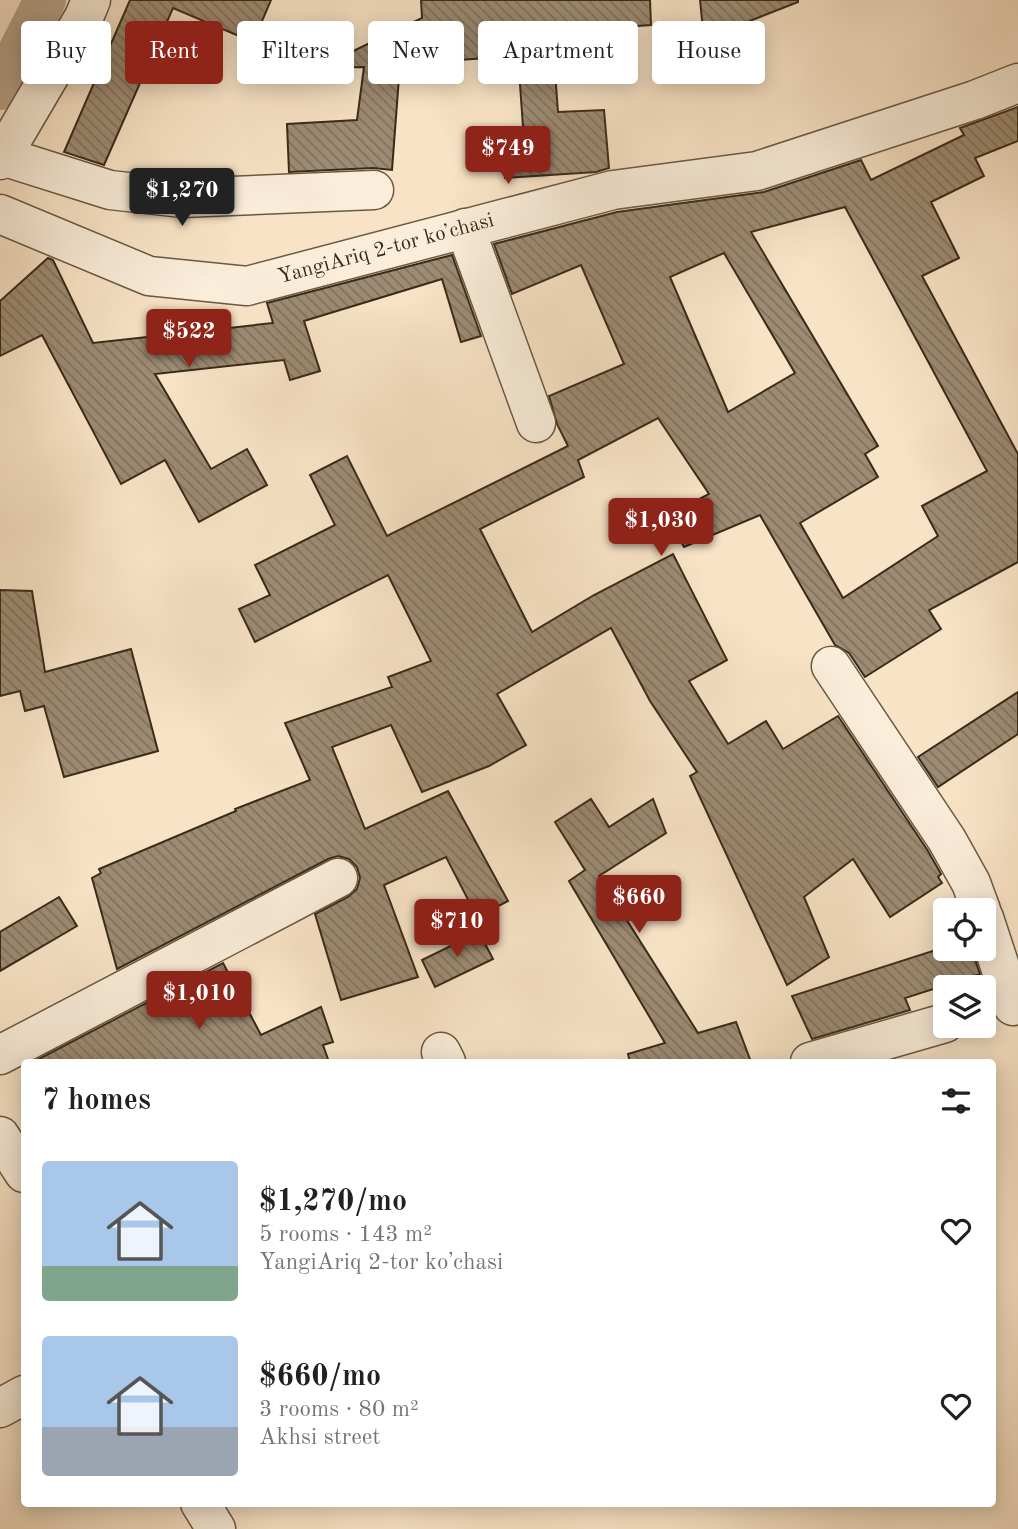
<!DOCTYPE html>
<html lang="en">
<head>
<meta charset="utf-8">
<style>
	body { margin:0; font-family:"Old Standard TT",serif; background:#f2f2f2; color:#202124; height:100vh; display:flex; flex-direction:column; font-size:26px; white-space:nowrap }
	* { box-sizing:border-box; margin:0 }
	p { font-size:23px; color:#757577 }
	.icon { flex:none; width:38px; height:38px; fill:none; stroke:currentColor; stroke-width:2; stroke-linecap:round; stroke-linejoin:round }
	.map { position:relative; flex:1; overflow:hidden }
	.panel { position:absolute; left:21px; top:1059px; width:975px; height:448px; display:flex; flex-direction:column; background:#fff; border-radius:7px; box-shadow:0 4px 18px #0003 }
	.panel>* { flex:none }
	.guide { position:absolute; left:21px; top:21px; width:976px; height:63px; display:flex; gap:14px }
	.tools { position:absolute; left:933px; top:898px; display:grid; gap:14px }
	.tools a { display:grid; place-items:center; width:63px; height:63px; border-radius:7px; background:#fff; box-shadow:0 4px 18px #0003; font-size:35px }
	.price { position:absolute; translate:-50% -60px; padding:0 16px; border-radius:7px; background:#8f2418; color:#fff; font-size:23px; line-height:46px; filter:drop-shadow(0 2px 4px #0008) }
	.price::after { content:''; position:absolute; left:50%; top:42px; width:21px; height:16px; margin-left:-10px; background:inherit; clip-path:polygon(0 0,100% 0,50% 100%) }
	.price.current { background:#222; color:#fff }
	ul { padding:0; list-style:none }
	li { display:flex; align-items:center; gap:21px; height:175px; padding:0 21px }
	li span { display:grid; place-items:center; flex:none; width:196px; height:140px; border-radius:7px; color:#555 }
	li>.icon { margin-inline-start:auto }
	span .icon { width:84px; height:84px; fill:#fffc; stroke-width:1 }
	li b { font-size:30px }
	h2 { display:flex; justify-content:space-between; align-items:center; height:84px; padding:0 21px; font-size:30px }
	.tag { padding:0 24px; border-radius:7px; background:#fff; box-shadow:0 4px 18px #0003; font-size:24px; line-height:63px }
	.tag.current { background:#8f2418; color:#fff }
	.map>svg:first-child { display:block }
</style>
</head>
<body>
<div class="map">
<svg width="1018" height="1529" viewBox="0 0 1018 1529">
	<defs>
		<pattern id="building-back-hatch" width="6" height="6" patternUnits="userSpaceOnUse" patternTransform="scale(1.75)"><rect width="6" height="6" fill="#9d8b73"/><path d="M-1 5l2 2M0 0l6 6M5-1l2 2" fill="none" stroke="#81725e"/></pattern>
	</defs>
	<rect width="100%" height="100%" fill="#f8e3c6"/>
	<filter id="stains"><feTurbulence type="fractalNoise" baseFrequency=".00286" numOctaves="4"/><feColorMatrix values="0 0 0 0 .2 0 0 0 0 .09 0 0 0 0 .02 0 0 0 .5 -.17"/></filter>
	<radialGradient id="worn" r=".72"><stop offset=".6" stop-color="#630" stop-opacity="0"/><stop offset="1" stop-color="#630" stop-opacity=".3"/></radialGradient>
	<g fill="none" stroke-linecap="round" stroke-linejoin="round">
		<polyline stroke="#b7a48b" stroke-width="42" points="0,89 45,0"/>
	</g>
	<g fill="url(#building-back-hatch)" stroke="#3a2b19" stroke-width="2" fill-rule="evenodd">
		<polygon points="130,0 271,0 253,42 173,8 104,165 64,152"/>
		<polygon points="421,0 650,0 651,25 552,32 558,112 604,110 609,168 596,172 505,178 502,128 523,127 518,56 400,64 392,170 373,168 289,172 287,124 357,120 364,67 318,68 422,18"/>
		<polygon points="700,0 798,0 798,2 704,39"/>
		<path d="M 1018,107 L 1018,141 L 975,158 L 984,176 L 931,202 L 959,258 L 922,276 L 1018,454 L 1018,562 L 929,610 L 941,629 L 865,677 L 849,653 L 835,645 L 760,515 L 684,547 L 667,516 L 709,494 L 658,418 L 578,460 L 584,477 L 480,529 L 532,632 L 594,595 L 673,554 L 727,660 L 689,681 L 728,744 L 766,721 L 783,749 L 838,716 L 928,851 L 941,874 L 938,877 L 942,883 L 890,917 L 853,859 L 804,897 L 829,957 L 787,985 L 690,776 L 697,772 L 650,701 L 611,628 L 497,694 L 526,745 L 489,766 L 422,792 L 391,725 L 332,747 L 365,829 L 448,791 L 508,901 L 477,917 L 446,857 L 384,885 L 418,977 L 341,1000 L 315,914 L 348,897 L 357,889 L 360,878 L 357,867 L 349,859 L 338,856 L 328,859 L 117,969 L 92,878 L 101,873 L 99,869 L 236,811 L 235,809 L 310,780 L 285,723 L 392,687 L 388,677 L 431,661 L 388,575 L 255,642 L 239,609 L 270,595 L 255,565 L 335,525 L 310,475 L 347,456 L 387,536 L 568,446 L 557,424 L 549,396 L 624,364 L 581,265 L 512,294 L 494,244 L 617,212 L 764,192 L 861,160 L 871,180 L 964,135 L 960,128 ZM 845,207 L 987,471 L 922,506 L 938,536 L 843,598 L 800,523 L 878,477 L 865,454 L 878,446 L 751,232 ZM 724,253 L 795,373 L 728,412 L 670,277 Z"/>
		<polygon points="452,255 481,336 461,342 442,279 304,321 320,371 290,380 284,360 155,374 211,469 247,449 267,485 199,522 165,460 121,484 42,335 0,356 0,301 48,258 53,260 93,343 273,323 267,303"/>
		<polygon points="0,590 32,591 45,672 131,649 158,751 64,777 44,706 25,711 20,691 0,696"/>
		<polygon points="1018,692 1018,734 938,787 918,757"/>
		<polygon points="591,799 609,827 653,799 666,833 599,876 698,1033 736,1022 751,1062 630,1062 628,1054 665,1043 569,881 585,870 555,822"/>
		<polygon points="59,897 77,926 0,971 0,932"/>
		<polygon points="479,932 493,959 435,987 422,960"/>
		<polygon points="945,947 945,948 971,948 980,974 905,998 910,1010 812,1039 792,996"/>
		<polygon points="223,963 261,1035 321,1007 333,1042 323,1045 329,1062 33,1062"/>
	</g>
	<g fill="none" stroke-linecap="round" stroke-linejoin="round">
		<g stroke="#6a5944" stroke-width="41">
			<g id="minor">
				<polyline points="2,156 110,190 182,198 374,190"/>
				<polyline points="0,160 84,17 91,0"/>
				<polyline points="0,214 149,276 247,286 613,190 757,171 975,100 1018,83"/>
				<polyline points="465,228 536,423"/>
				<polyline points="831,666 947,840 971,883 981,910"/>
				<polyline points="984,918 1013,1006"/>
				<polyline points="441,1052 446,1062"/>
				<polyline points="0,1055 338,878"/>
				<polyline points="810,1062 945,1023"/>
				<polyline points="0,1136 24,1173"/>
				<polyline points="0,1408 24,1395"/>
				<polyline points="200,1503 216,1529"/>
			</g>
		</g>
		<use href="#minor" stroke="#faedda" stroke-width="38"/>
	</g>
	<g text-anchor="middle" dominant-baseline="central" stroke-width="5" stroke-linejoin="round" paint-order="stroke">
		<g font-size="21" fill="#3a2b19" stroke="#faedda">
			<text transform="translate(386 249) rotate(-15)">YangiАriq 2-tor koʼchasi</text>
		</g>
	</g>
	<rect width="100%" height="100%" filter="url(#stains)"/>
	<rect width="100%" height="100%" fill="url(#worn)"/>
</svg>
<div class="tools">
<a><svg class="icon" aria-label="locate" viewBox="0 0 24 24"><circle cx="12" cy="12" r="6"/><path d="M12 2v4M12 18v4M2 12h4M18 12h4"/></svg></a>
<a><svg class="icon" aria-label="layers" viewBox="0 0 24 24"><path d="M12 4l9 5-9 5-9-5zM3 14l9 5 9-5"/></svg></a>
</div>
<b class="price" style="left:508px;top:186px">$749</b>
<b class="price current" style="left:182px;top:228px">$1,270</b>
<b class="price" style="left:189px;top:369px">$522</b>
<b class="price" style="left:661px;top:558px">$1,030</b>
<b class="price" style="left:639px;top:935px">$660</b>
<b class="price" style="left:457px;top:959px">$710</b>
<b class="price" style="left:199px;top:1031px">$1,010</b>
<div class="guide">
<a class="tag">Buy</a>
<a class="tag current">Rent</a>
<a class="tag">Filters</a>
<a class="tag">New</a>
<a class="tag">Apartment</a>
<a class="tag">House</a>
</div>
<section class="panel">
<h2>7 homes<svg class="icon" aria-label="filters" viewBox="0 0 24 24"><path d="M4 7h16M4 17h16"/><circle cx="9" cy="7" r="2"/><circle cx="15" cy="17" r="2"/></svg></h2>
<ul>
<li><span style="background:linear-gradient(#a9c7e8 75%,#7fa58c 0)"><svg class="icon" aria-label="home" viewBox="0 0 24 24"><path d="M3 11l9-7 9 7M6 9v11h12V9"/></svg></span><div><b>$1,270/mo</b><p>5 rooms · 143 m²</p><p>YangiАriq 2-tor koʼchasi</p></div><svg class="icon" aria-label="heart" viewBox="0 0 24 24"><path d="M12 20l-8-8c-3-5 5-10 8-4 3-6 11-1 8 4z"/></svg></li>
<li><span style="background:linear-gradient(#a9c7e8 65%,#9aa5b1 0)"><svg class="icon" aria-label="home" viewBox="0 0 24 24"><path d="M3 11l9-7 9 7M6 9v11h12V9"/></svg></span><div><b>$660/mo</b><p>3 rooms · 80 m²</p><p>Akhsi street</p></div><svg class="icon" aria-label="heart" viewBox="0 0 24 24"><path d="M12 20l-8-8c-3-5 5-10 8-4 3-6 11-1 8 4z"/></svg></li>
</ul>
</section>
</div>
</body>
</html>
